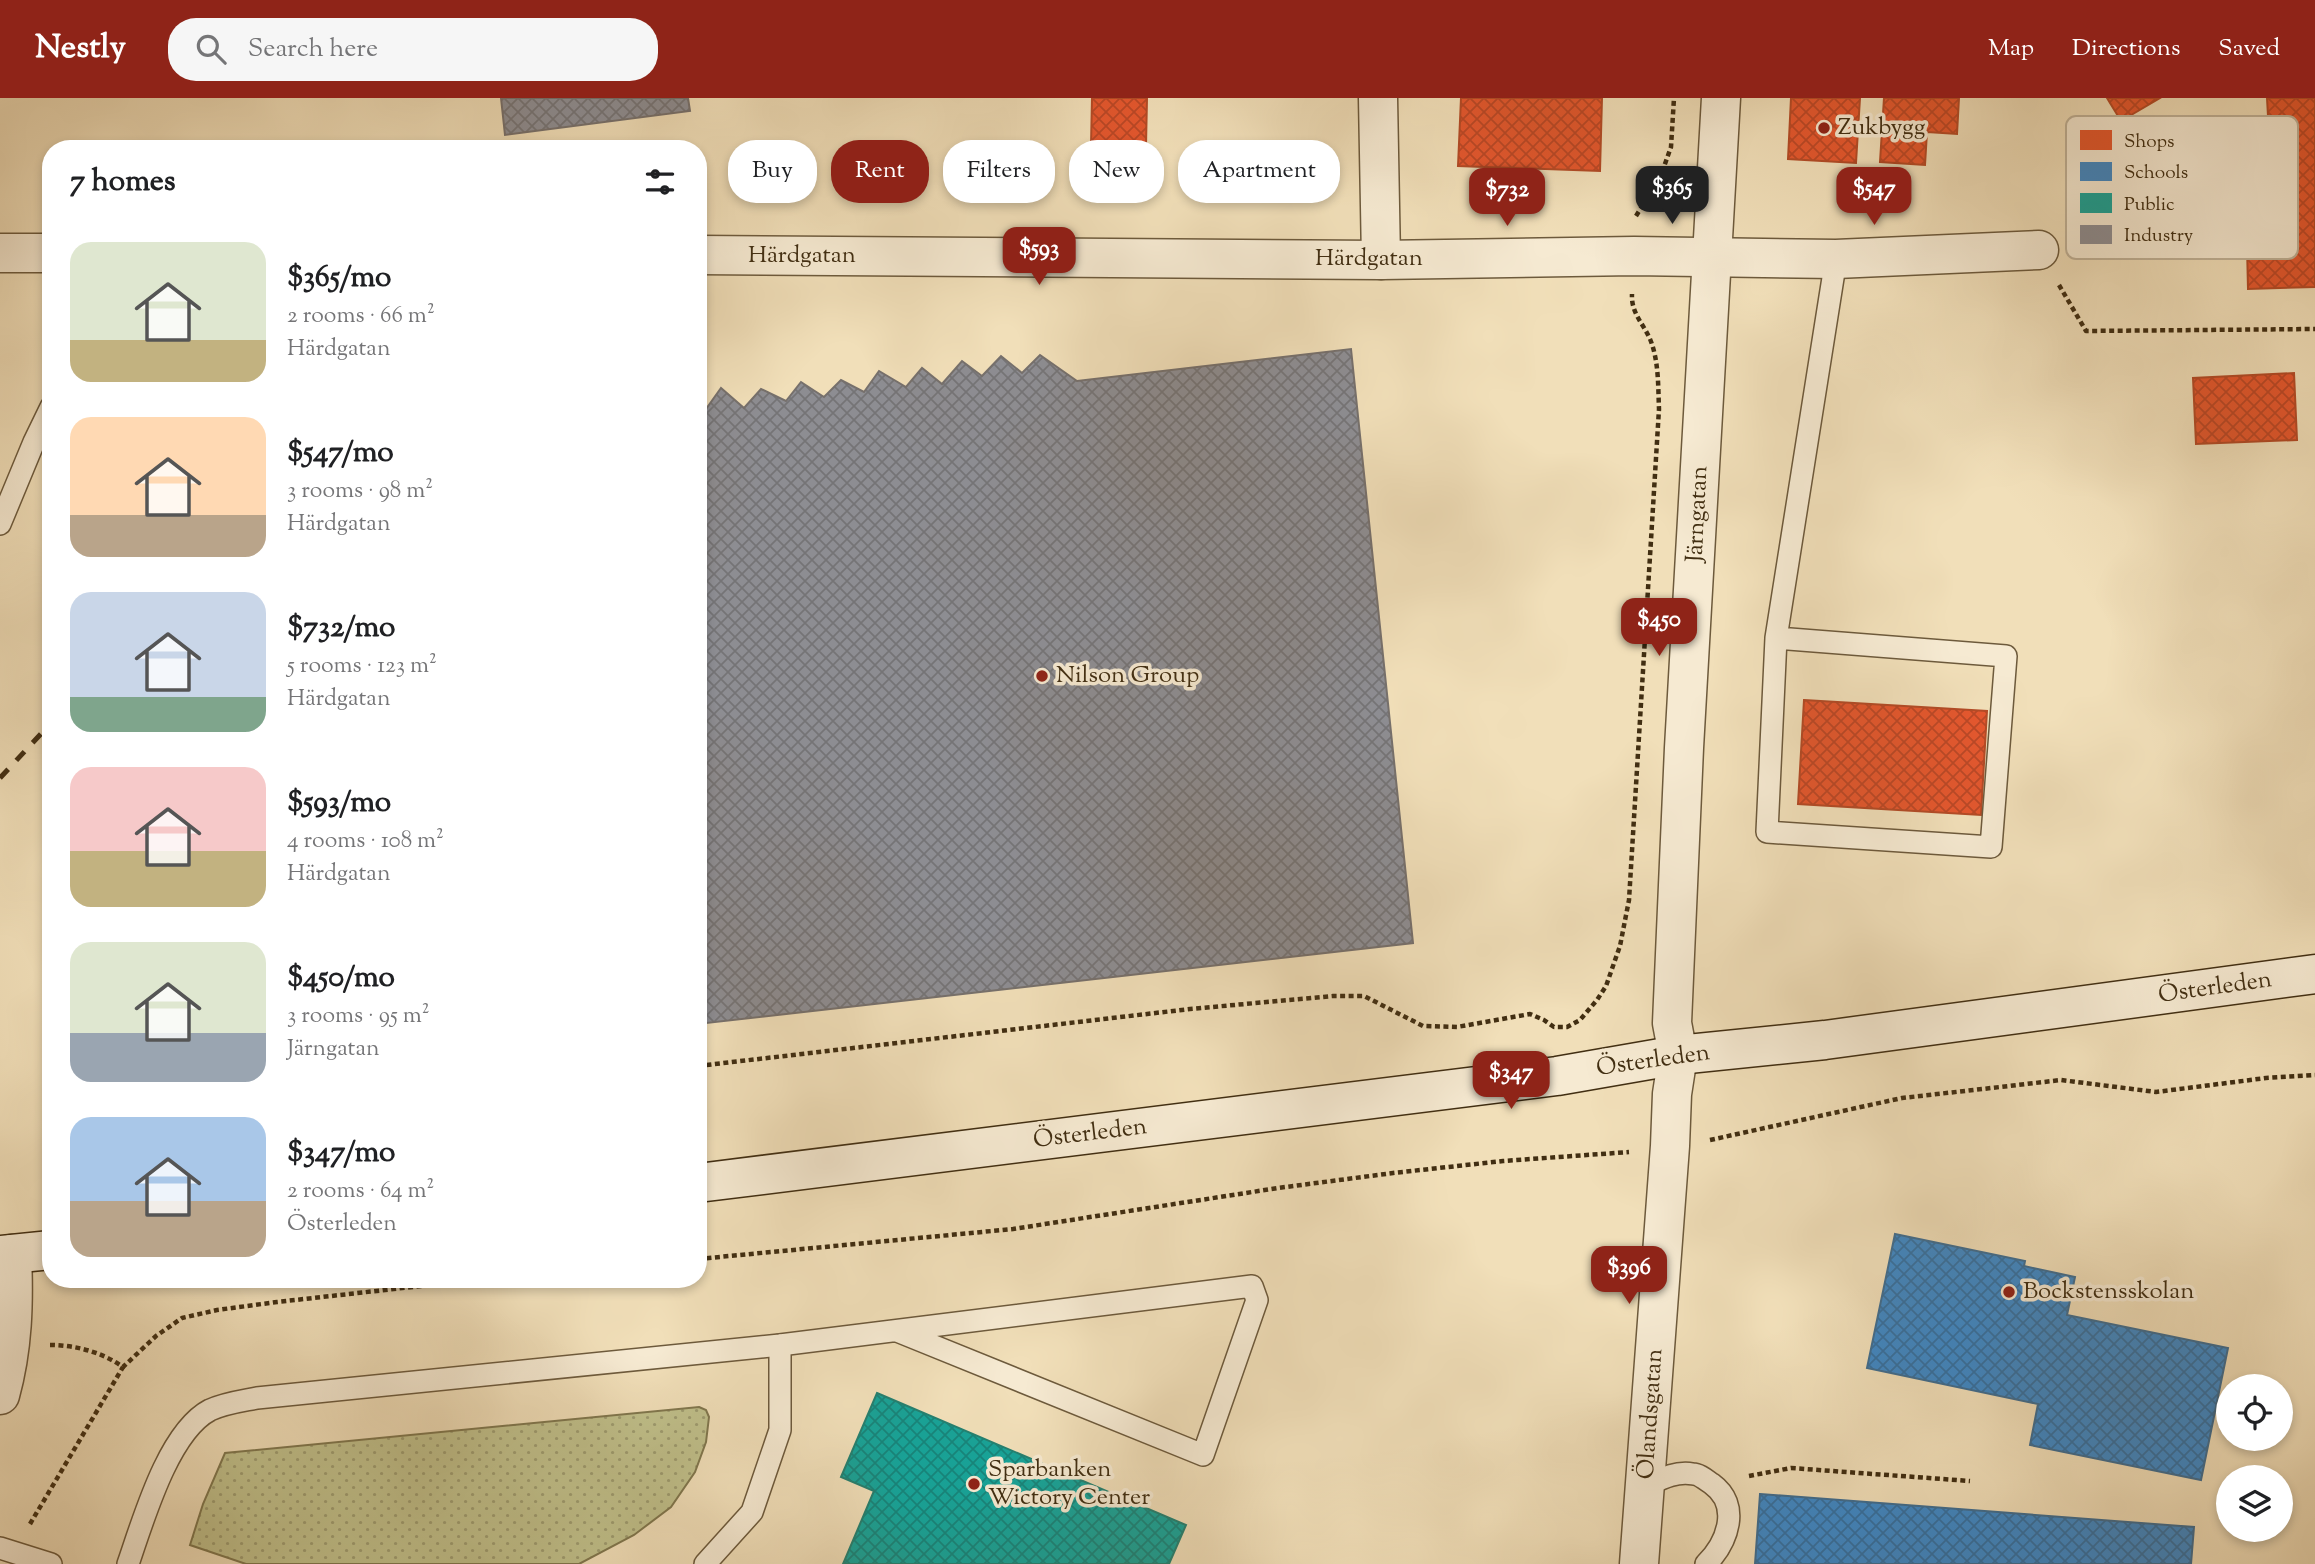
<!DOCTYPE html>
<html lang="en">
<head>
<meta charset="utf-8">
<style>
	body { margin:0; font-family:"Sorts Mill Goudy",serif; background:#f6f6f6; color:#202124; height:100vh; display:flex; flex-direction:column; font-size:26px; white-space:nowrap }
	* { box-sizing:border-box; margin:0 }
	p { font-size:23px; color:#757577 }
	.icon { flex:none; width:38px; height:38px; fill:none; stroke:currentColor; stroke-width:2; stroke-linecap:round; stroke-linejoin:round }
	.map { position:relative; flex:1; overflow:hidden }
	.drawer { position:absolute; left:42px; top:42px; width:665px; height:1148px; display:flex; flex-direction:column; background:#fff; border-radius:28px; box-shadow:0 4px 10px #0003 }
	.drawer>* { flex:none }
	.top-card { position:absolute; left:728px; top:42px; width:665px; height:63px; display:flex; gap:14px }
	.fabs { position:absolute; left:2216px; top:1276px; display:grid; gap:14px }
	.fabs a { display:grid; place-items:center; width:77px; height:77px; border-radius:50%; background:#fff; box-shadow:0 4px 10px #0003; font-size:35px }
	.price { position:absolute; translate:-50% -60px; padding:0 16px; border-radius:14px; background:#8f2418; color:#fff; font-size:23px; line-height:46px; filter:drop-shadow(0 2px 4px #0008) }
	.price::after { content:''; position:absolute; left:50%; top:42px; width:21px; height:16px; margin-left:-10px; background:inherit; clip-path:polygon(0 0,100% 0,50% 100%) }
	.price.active { background:#222; color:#fff }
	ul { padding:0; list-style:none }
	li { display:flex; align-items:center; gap:21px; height:175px; padding:0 28px }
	li span { display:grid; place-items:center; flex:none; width:196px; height:140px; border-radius:21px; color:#555 }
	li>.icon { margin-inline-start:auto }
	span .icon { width:84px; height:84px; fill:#fffc; stroke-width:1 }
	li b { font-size:30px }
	h2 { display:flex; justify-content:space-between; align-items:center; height:84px; padding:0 28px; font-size:30px }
	.pill { padding:0 24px; border-radius:28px; background:#fff; box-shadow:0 4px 10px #0003; font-size:24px; line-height:63px }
	.pill.active { background:#8f2418; color:#fff }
	header { display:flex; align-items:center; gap:42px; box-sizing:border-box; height:98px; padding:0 35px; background:#8f2418; color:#fff }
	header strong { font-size:33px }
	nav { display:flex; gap:38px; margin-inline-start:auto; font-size:24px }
	.search { width:490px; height:63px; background:#f6f6f6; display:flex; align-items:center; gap:18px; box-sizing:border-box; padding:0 24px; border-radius:28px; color:#757577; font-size:26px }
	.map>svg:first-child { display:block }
</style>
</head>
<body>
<header>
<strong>Nestly</strong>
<div class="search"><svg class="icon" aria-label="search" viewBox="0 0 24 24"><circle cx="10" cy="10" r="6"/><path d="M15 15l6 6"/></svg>Search here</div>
<nav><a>Map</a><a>Directions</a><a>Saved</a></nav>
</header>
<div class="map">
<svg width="2315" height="1466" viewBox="0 0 2315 1466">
	<defs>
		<pattern id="green-dots" width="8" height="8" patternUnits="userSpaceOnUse" patternTransform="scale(1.75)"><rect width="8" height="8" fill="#c0c08b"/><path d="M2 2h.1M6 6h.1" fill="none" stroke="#9e9c70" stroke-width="1.8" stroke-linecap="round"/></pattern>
		<pattern id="shops-cross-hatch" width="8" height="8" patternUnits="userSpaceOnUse" patternTransform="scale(1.75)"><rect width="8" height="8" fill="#e4572e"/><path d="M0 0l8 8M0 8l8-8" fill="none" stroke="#ba4826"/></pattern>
		<pattern id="schools-cross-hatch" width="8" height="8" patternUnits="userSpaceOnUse" patternTransform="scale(1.75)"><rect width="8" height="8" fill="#3f88c5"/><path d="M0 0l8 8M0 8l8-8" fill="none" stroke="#36709f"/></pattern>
		<pattern id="public-cross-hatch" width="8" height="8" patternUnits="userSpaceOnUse" patternTransform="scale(1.75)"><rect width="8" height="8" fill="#17a398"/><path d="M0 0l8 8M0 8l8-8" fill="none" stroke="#16857b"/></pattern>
		<pattern id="industry-cross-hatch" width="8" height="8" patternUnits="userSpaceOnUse" patternTransform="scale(1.75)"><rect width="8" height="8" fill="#8d8d92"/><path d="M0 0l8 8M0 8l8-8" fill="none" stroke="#757476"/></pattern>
	</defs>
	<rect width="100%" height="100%" fill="#f1dfb9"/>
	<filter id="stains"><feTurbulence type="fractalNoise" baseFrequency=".00286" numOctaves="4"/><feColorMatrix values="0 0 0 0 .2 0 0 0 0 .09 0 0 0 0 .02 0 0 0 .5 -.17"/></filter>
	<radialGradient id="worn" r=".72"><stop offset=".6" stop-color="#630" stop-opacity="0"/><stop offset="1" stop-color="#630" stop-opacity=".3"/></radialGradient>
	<polygon fill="url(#green-dots)" stroke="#80774e" stroke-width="2" points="699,1309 706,1312 709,1319 706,1344 695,1374 671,1409 634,1437 579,1466 246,1466 190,1447 203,1406 225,1355"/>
	<g fill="url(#shops-cross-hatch)" stroke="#b34b26" stroke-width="2">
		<polygon points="1092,0 1147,0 1146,48 1091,48"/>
		<polygon points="1461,0 1602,0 1600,73 1458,68"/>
		<polygon points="1791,0 1860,0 1856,65 1788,61"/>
		<polygon points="1884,0 1959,0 1957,36 1927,34 1925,67 1880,64"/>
		<polygon points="2107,0 2160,0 2121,23"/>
		<polygon points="2267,0 2315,0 2315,189 2248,191 2244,19 2268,18"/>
		<polygon points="2294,275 2297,342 2196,346 2193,280"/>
		<polygon points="1804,602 1987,613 1981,717 1798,706"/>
	</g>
	<g fill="url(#schools-cross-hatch)" stroke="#406d8f" stroke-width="2">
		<polygon points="1895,1136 2025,1163 2024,1168 2075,1179 2067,1217 2228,1250 2201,1382 2030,1347 2038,1306 1867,1270"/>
		<polygon points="1760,1396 2194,1429 2191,1466 1755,1466"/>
	</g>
	<polygon fill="url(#public-cross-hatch)" stroke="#248070" stroke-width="2" points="877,1295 1186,1427 1169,1466 843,1466 874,1393 841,1379"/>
	<g fill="url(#industry-cross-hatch)" stroke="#76706c" stroke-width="2">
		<polygon points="501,0 688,0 690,13 505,37"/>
		<polygon points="1351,251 1413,845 698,926 698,305 706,311 721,290 744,310 761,291 786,303 801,284 824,299 841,282 864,294 879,273 906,289 922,270 942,286 962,263 982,278 1001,258 1022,275 1040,257 1077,283"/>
	</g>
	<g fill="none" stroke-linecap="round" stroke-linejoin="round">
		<g stroke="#6d5a3c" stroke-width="24">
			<g id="lane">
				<polyline points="0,426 34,344 51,309"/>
				<polyline points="1776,540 2006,558 1991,749 1767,734 1776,540 1836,161"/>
				<path d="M 1646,1388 C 1661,1381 1675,1373 1693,1376 C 1699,1376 1706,1382 1712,1386 C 1741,1407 1728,1444 1706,1466"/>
				<polyline points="0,1450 51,1466"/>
				<path d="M 128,1466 C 143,1423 168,1334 210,1312 C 225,1305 242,1303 257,1300 L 780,1247 L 1252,1188 L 1257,1202 L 1203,1357 L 897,1233"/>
				<polyline points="705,1466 752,1414 780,1332 780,1247"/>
			</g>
		</g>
		<g stroke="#6d5a3c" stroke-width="41">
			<g id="street">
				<polyline points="1378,0 1381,162"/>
				<polyline points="0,155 51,155"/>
				<polyline points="698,157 1381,162 1634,158 1836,161 2039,152"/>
				<path d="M 0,1297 C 13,1250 14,1205 12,1156"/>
				<polyline points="1639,1466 1670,1048 1672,996 1678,957 1672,925 1684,650 1721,0"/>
			</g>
		</g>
		<g stroke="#412e12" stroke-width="41">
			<g id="secondary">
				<polyline points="698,1085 1557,978 1678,957 1825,942 2315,876"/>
				<polyline points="0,1157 51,1152"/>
			</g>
		</g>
		<g stroke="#412e12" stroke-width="4.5" stroke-dasharray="5 3.5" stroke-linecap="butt">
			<polyline points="1636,118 1660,80 1671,49 1674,0"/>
			<polyline points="2059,187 2086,233 2315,231"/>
			<path d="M 698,968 L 1190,911 L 1333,898 L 1364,898 L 1423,928 L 1457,929 L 1530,916 L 1544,922 L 1554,929 L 1567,929 L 1580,922 L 1597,902 L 1606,888 L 1620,848 L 1629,802 L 1659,311 C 1658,288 1659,263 1650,241 C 1643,225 1631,215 1632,196"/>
			<polyline points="1710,1042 1902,1000 2009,988 2061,982 2156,994 2266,980 2315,977"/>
			<polyline points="698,1161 1013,1131 1278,1090 1393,1075 1503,1063 1629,1054"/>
			<path d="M 50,1247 C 75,1247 102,1254 123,1269 L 156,1238 L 182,1220 L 217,1212 L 277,1204 L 484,1181"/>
			<polyline points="1749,1378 1791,1370 1970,1383"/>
			<polyline points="30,1426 123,1269"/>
		</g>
		<use href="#lane" stroke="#f6ead2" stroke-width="21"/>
		<use href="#street" stroke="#f6ead2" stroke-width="38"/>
		<use href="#secondary" stroke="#f6ead2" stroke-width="38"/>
		<polyline stroke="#412e12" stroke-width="5" stroke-dasharray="12 12" stroke-linecap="butt" points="0,680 51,625"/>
	</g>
	<g fill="#8f2418" stroke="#f6ead2" stroke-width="2.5">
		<circle cx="1824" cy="30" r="7"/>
		<circle cx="1042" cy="578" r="7"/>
		<circle cx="2009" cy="1194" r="7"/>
		<circle cx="974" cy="1386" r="7"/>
	</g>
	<g text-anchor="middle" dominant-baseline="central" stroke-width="7" stroke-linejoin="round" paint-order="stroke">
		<g font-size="24" fill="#412e12" stroke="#f6ead2" text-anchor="start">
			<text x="1838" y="30">Zukbygg</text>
			<text x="1056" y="578">Nilson Group</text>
			<text x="2023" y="1194">Bockstensskolan</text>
			<text x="988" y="1372">Sparbanken<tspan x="988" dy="28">Wictory Center</tspan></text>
		</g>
		<g font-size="24" fill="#412e12" stroke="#f6ead2">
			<text x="802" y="158">Härdgatan</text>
			<text x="1369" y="161">Härdgatan</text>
			<text transform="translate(1698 416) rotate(-87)">Järngatan</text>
			<text transform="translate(2215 890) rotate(-8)">Österleden</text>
			<text transform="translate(1653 963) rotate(-8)">Österleden</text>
			<text transform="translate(1090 1036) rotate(-7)">Österleden</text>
			<text transform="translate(1651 1316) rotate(-86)">Ölandsgatan</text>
		</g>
	</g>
	<rect x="2066" y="18" width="232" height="143" rx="10" fill="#f6ead2" stroke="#c0b298" stroke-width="2"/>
	<rect x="2080" y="32" width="32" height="20" fill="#e4572e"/>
	<rect x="2080" y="64" width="32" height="19" fill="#3f88c5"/>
	<rect x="2080" y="95" width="32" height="20" fill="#17a398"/>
	<rect x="2080" y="127" width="32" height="19" fill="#8d8d92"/>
	<g font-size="19" fill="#412e12">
		<text x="2124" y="49">Shops</text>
		<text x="2124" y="80">Schools</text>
		<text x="2124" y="112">Public</text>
		<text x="2124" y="143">Industry</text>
	</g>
	<rect width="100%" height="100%" filter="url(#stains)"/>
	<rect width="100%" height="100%" fill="url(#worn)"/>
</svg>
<div class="fabs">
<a><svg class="icon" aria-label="locate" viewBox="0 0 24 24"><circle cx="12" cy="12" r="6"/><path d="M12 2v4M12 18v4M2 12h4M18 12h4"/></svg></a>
<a><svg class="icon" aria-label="layers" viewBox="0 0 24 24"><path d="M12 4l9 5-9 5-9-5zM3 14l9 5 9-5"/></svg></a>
</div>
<b class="price active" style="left:1672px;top:128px">$365</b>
<b class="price" style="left:1874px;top:129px">$547</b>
<b class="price" style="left:1507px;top:130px">$732</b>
<b class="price" style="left:1039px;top:189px">$593</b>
<b class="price" style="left:1659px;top:560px">$450</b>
<b class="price" style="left:1511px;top:1013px">$347</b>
<b class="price" style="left:1629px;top:1208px">$396</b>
<div class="top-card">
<a class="pill">Buy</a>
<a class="pill active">Rent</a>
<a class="pill">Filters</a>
<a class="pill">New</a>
<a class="pill">Apartment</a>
</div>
<section class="drawer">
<h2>7 homes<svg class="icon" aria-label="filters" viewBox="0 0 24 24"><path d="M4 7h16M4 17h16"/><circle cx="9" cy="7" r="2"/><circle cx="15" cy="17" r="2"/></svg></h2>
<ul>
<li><span style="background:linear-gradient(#dfe7d0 70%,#c2b280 0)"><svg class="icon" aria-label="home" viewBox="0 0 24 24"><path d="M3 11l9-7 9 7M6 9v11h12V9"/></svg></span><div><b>$365/mo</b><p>2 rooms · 66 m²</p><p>Härdgatan</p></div></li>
<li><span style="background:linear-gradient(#ffd9b3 70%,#b9a48a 0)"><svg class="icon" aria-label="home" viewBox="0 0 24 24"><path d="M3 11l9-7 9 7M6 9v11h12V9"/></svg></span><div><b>$547/mo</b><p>3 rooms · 98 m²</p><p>Härdgatan</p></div></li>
<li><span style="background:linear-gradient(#c9d6e8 75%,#7fa58c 0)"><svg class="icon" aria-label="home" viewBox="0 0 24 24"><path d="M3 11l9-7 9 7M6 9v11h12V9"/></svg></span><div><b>$732/mo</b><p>5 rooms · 123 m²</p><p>Härdgatan</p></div></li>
<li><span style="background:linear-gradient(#f6c9c9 60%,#c2b280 0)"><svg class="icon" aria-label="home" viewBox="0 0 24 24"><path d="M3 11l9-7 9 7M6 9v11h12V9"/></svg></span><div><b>$593/mo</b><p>4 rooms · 108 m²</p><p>Härdgatan</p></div></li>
<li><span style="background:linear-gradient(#dfe7d0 65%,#9aa5b1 0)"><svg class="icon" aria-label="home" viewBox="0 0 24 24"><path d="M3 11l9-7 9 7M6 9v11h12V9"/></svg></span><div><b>$450/mo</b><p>3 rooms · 95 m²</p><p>Järngatan</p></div></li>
<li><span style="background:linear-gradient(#a9c7e8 60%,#b9a48a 0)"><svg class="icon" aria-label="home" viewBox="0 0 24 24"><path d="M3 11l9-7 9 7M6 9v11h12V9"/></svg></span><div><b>$347/mo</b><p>2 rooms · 64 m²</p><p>Österleden</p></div></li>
</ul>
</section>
</div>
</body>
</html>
